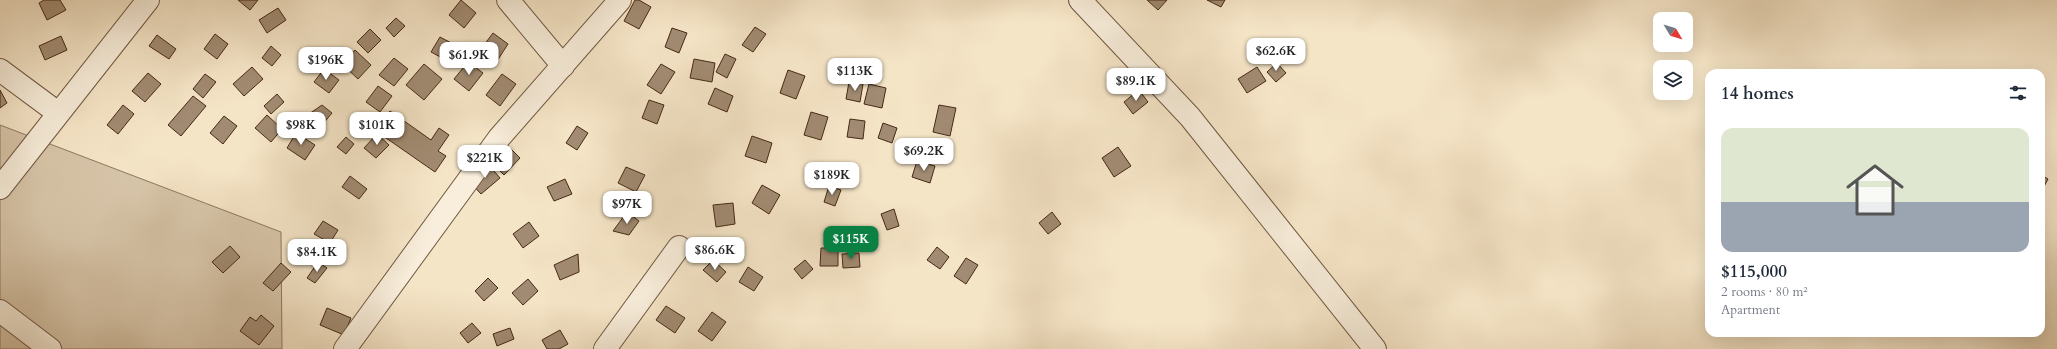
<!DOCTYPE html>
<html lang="en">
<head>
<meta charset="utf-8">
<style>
	body { margin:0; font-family:Cardo,serif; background:#f6f6f7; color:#1f2937; height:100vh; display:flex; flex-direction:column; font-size:15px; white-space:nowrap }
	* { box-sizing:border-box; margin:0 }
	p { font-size:13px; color:#747a83 }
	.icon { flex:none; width:22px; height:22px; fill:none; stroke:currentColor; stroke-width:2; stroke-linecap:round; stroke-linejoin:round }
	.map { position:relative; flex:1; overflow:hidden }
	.sheet { position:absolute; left:1705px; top:69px; width:340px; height:268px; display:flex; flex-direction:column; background:#fff; border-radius:12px; box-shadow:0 4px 16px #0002 }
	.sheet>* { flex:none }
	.needle { width:26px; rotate:128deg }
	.controls { position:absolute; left:1653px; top:12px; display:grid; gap:8px }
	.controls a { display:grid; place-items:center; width:40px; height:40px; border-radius:8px; background:#fff; box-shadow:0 4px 16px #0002; font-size:20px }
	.price { position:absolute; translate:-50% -34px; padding:0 9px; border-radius:8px; background:#fff; color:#222; font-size:13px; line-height:26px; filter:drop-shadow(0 1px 2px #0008) }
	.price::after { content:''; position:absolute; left:50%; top:24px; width:12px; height:9px; margin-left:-6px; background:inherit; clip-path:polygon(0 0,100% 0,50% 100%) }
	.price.current { background:#0b8043; color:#fff }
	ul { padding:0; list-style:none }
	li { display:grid; align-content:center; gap:8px; height:212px; padding:0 16px }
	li+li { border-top:1px solid #e0e1e3 }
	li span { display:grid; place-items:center; height:124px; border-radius:12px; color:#555 }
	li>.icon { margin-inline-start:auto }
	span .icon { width:72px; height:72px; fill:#fffc; stroke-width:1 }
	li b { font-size:17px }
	h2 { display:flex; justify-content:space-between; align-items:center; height:48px; padding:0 16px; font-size:17px }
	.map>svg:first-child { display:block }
</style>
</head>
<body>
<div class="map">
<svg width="2057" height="349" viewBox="0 0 2057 349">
	<rect width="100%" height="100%" fill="#f5e5c7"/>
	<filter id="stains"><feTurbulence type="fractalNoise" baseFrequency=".005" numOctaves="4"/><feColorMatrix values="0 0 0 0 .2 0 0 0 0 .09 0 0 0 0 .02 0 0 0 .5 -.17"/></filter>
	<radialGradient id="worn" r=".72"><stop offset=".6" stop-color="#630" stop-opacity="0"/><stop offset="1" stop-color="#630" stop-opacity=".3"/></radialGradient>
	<polygon fill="#d7c5a9" stroke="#8f7760" points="0,125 281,232 282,349 0,349"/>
	<g fill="#a18b72" stroke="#472916">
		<polygon points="44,0 60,0 66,10 47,20 39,3"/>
		<polygon points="238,0 258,0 250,10"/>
		<polygon points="461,0 476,13 464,28 449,15"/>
		<polygon points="635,0 639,0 651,7 639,29 624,21"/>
		<polygon points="1147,0 1167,0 1158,10"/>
		<polygon points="1207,0 1225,0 1221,7"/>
		<polygon points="278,8 286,20 267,33 259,20"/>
		<polygon points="396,18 405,26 394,37 386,28"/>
		<polygon points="755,27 766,34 753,52 742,45"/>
		<polygon points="672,28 687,33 679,53 665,47"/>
		<polygon points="370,29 381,40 368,53 357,42"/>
		<polygon points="493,33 508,44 497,61 481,49"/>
		<polygon points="215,34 228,44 217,59 204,49"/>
		<polygon points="157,35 176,49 169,59 149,46"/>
		<polygon points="61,36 67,50 45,60 39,46"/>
		<polygon points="440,37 455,45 446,60 431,52"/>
		<polygon points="271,46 281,55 272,66 262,58"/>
		<polygon points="355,50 371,65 358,79 342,64"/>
		<polygon points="725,54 736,59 727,78 716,72"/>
		<polygon points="394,58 408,69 394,86 379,75"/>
		<polygon points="694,59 715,63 712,82 690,78"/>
		<polygon points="468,62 483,73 469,91 454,79"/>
		<polygon points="1277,63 1286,73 1276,82 1267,72"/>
		<polygon points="424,64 442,79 424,100 406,85"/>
		<polygon points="661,64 675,72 661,94 647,85"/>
		<polygon points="859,66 860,79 845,80 843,68"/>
		<polygon points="252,67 263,79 244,96 233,84"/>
		<polygon points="1257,67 1266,81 1247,93 1238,79"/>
		<polygon points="324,69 339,80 329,93 314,82"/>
		<polygon points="788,70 805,76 796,99 780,93"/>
		<polygon points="148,73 161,84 145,102 132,91"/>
		<polygon points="205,74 216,82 203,98 193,89"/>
		<polygon points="502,74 516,84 500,106 486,95"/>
		<polygon points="849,82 863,84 860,102 846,99"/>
		<polygon points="869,84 886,88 882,108 864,104"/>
		<polygon points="378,86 392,96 380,112 366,102"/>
		<polygon points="715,88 733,96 727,112 708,104"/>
		<polygon points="0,90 7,103 0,108"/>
		<polygon points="1139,90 1148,102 1133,114 1124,102"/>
		<polygon points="277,94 284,102 271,114 264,106"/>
		<polygon points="193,96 206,106 181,136 168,125"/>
		<polygon points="649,100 664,105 657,124 642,118"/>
		<polygon points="123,105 134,114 118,134 107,125"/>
		<polygon points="322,105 332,113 322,125 309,114"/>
		<polygon points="939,105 956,108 950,136 933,132"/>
		<polygon points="390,111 431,140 439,128 449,135 438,151 446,156 435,172 376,131"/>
		<polygon points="811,112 828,117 821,140 804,135"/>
		<polygon points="267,115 282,129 271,142 255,128"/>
		<polygon points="224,116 237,126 223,144 210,133"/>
		<polygon points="850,119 865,121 863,139 847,137"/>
		<polygon points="883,123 897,128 892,143 878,138"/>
		<polygon points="577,126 588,133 577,150 566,143"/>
		<polygon points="296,133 315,145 305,160 287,148"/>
		<polygon points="377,134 389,145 376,158 364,148"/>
		<polygon points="752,136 772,143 766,163 745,156"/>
		<polygon points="346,137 354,144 346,154 337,147"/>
		<polygon points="508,146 520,158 504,175 492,163"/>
		<polygon points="1118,147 1131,166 1114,177 1102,158"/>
		<polygon points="917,161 935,166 930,183 912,177"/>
		<polygon points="488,164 500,178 481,194 469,181"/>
		<polygon points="626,167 645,175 636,192 618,183"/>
		<polygon points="2041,175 2048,179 2041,192"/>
		<polygon points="350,176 367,189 359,199 342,187"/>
		<polygon points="565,179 572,194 554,201 547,187"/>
		<polygon points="762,185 780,195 769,214 752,203"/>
		<polygon points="829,186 841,190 835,206 824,202"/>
		<polygon points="733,203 735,224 716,227 713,205"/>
		<polygon points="894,209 899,226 887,230 881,214"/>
		<polygon points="627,212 639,221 629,235 613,231"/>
		<polygon points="1052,212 1061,224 1048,234 1039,223"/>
		<polygon points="323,221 338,230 330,243 314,234"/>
		<polygon points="529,222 539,236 523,248 513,234"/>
		<polygon points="230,246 240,257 223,273 212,262"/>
		<polygon points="937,247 949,257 940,269 927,260"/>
		<polygon points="821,248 838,248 838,266 820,266"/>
		<polygon points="859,253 860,267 843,268 842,254"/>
		<polygon points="578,254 579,272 560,280 554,265"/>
		<polygon points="966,258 978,265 966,284 954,276"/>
		<polygon points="713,260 726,272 717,282 703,270"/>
		<polygon points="805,260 813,269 802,279 794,269"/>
		<polygon points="318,262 327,268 315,283 307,278"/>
		<polygon points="281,263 291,272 273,291 263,283"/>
		<polygon points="748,267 763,277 754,291 739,282"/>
		<polygon points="488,278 498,288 484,301 475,291"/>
		<polygon points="528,279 538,291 523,305 512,293"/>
		<polygon points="666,306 685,318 675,333 656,320"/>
		<polygon points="327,308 351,318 344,335 320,325"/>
		<polygon points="712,312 726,322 712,341 698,331"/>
		<polygon points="261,315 274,326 259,345 240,331 250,317 256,321"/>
		<polygon points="472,323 481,333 468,343 460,333"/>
		<polygon points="510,328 514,339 497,346 493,334"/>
		<polygon points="560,330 568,344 559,349 547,349 542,340"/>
	</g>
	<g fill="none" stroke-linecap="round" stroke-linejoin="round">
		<g stroke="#725842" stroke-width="24">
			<g id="minor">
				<polyline points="508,0 563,66"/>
				<polyline points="1080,0 1190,117 1375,349"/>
				<polyline points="0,70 58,113"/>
				<polyline points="0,188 148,0"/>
				<polyline points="0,311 50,349"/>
				<polyline points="345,349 499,138 620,0"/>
				<polyline points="605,349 679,247"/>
			</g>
		</g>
		<use href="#minor" stroke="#f8eedb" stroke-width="22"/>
	</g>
	<rect width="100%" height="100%" filter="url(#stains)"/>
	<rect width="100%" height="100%" fill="url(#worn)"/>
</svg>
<div class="controls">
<a><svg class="needle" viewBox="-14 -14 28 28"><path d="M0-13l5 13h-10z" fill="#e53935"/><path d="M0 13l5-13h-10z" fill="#747a83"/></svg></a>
<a><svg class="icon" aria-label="layers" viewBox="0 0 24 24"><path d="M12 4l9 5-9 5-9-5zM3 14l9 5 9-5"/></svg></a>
</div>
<b class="price" style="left:1276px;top:72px">$62.6K</b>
<b class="price" style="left:469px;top:76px">$61.9K</b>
<b class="price" style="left:326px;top:81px">$196K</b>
<b class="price" style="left:855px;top:92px">$113K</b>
<b class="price" style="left:1136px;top:102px">$89.1K</b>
<b class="price" style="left:301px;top:146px">$98K</b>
<b class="price" style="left:377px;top:146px">$101K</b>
<b class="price" style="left:924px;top:172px">$69.2K</b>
<b class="price" style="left:485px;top:179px">$221K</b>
<b class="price" style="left:832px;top:196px">$189K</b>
<b class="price" style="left:627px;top:225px">$97K</b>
<b class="price current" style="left:851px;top:260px">$115K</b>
<b class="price" style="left:715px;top:271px">$86.6K</b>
<b class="price" style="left:317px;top:273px">$84.1K</b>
<section class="sheet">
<h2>14 homes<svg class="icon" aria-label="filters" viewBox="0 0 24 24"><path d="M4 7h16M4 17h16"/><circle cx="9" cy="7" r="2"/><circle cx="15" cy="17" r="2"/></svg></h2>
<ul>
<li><span style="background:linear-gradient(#dfe7d0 60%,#9aa5b1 0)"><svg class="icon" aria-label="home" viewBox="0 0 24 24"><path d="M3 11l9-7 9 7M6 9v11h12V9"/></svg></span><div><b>$115,000</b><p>2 rooms · 80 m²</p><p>Apartment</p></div></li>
</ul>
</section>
</div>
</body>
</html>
